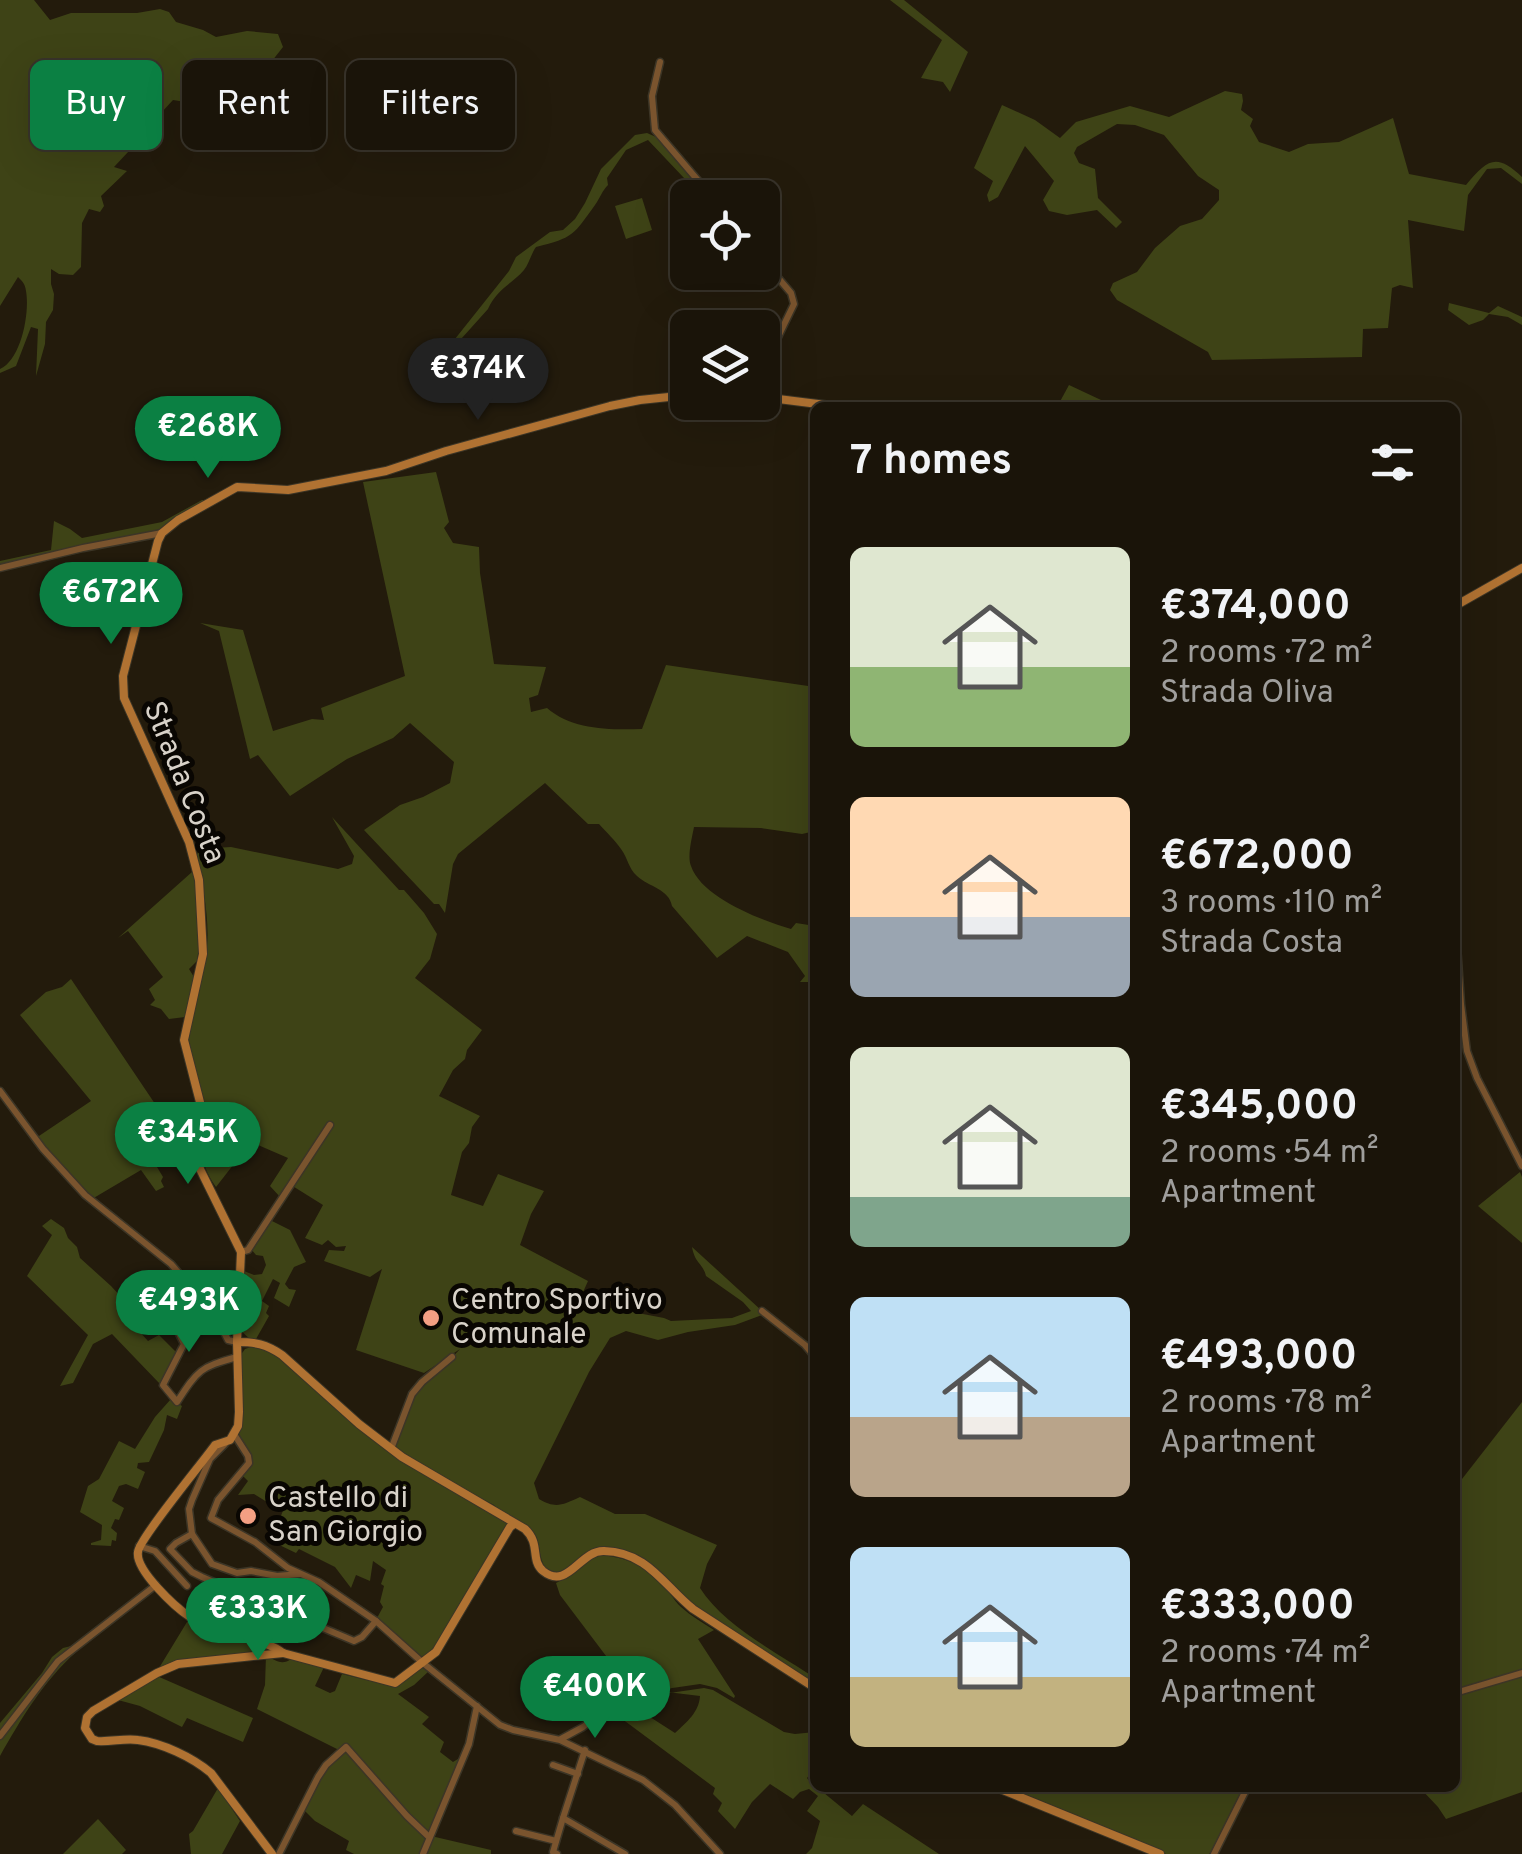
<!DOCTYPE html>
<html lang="en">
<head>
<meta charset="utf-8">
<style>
	body { margin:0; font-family:Overpass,sans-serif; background:#272117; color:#f1f3f6; height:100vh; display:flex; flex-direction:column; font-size:38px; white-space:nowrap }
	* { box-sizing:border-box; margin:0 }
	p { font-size:32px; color:#9f9e9c }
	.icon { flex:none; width:55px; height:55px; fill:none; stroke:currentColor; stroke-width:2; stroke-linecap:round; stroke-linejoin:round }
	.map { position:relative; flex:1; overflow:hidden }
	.side { position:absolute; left:810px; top:402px; width:650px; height:1390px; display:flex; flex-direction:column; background:#1a1409; border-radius:15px; box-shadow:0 10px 40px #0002,0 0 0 2px #38332a }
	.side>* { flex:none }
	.banner { position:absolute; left:30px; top:60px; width:630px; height:90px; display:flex; gap:20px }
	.tools { position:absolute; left:670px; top:180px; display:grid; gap:20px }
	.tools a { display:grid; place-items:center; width:110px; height:110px; border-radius:15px; background:#1a1409; box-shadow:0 10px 40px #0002,0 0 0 2px #38332a; font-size:50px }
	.price { position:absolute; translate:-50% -85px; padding:0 22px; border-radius:35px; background:#0b8043; color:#fff; font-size:32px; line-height:65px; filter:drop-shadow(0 2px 5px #0008) }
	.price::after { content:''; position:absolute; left:50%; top:60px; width:30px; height:22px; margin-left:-15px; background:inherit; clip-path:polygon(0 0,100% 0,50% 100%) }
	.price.selected { background:#222; color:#fff }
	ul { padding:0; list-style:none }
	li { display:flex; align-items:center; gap:30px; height:250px; padding:0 40px }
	li span { display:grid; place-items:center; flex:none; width:280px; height:200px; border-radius:15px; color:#555 }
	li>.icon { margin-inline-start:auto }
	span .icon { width:120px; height:120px; fill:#fffc; stroke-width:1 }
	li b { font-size:42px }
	h2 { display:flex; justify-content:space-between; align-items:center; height:120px; padding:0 40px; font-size:42px }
	.tag { padding:0 35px; border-radius:15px; background:#1a1409; box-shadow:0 10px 40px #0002,0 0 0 2px #38332a; font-size:35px; line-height:90px }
	.tag.selected { background:#0b8043; color:#fff }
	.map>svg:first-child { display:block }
</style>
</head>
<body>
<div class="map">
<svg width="1522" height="1854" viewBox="0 0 1522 1854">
	<rect width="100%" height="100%" fill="#231b0c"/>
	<g fill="#3e4316" fill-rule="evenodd">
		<path d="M 0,0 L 34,0 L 50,20 L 71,13 L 137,13 L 160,9 L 169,12 L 176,22 L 203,30 L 216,37 L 247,31 L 278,34 L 283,47 L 272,61 L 251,68 L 236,68 L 223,77 L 216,92 L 198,104 L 173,100 L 161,113 L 150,118 L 141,110 L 135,117 L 129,151 L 114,167 L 127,171 L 101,196 L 104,206 L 100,212 L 89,209 L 82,223 L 81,267 L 73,275 L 59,274 L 51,269 L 51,284 L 54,294 L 53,310 L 46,322 L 45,344 L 36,376 L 38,329 L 31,327 L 16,366 L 0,373 L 0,369 C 21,360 30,313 26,291 C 25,284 23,282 18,277 L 0,306 Z"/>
		<polygon points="890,0 904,0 968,52 950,92 943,82 921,78 942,40"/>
		<path d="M 1225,91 L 1242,94 L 1243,101 L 1241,110 L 1253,119 L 1250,126 L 1259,142 L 1289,152 L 1308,144 L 1339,142 L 1393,118 L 1409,174 L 1466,185 C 1487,160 1496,152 1522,177 L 1522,184 L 1501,168 L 1487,169 L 1468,195 L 1464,231 L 1408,220 L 1413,288 L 1400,285 L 1392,288 L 1388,328 L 1363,329 L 1362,357 L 1212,360 L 1208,352 L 1117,300 L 1110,290 L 1113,283 L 1137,272 L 1155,248 L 1180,226 L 1202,219 L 1219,200 L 1219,190 L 1198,176 L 1164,135 L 1135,125 L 1117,124 L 1077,147 L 1074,153 L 1079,163 L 1095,169 L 1098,198 L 1122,222 L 1116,228 L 1097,210 L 1067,215 L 1049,211 L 1043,200 L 1054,181 L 1025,146 L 998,197 L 989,202 L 987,195 L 993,181 L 974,168 L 1002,105 L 1035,120 L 1060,138 L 1076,122 L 1130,106 L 1169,117 Z"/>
		<path d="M 647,133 L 656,137 L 707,197 L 702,197 L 648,140 L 626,150 L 607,178 L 608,185 C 602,191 600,198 595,205 C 574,234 574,238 536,247 C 531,254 529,264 524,270 C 512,284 497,289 488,309 L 453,348 L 451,344 L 509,271 L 516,257 L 550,232 L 563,230 L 575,219 L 585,203 L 601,169 L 635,135 Z"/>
		<polygon points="642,198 652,230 626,239 615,206"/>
		<polygon points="1449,303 1489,313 1498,306 1522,317 1522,325 1508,317 1489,314 1483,320 1469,325 1448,310"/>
		<polygon points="1069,385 1116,407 1057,407"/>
		<path d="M 436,472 L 449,522 L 444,528 L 453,543 L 479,547 L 480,573 L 494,664 L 546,667 L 538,695 L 529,698 L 531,712 L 547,708 C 572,730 610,730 642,729 L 666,665 L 815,687 L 815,831 L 802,834 L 761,828 L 694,827 C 692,838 687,856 691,866 C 702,898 761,920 791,929 L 796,923 L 815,926 L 815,982 L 800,982 L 805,976 L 788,952 L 747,936 L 717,958 L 672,906 C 669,889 649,887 637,876 C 628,868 628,858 621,849 C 615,840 606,832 599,824 L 588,824 L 545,783 L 458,854 L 453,864 L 445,913 L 439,904 L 434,904 L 364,830 L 400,805 L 423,797 L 450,783 L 454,762 L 410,723 L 393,738 L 347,759 L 290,796 L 258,755 L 250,759 L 219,631 L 200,623 L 243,630 L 273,731 L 312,719 L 324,720 L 321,708 L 405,676 L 363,482 Z"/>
		<polygon points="202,500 205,500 161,529 0,566 0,561 51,550 54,521 70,529 82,538 162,522"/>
		<path d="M 332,817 L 399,890 L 404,890 L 424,913 L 437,934 L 430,959 L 415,978 L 482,1030 L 467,1050 L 465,1059 L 453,1070 L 439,1096 L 480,1116 L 472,1127 L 469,1143 L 462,1152 L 451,1195 L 483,1206 L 498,1174 L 544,1191 L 531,1214 L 520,1245 L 588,1281 L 580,1299 L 601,1306 L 664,1318 L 671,1321 L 732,1318 L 751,1311 L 743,1302 L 706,1276 C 703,1263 695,1264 692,1247 L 761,1310 L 762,1315 L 735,1325 L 688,1332 L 658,1340 L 626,1331 L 610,1338 L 589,1372 L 534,1483 L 539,1499 C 556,1509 562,1505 580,1497 L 615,1514 L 645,1514 L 717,1545 L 707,1564 L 700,1588 C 724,1626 778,1653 815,1678 L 815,1685 L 695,1608 L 641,1559 L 598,1549 L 582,1555 L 568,1569 L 557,1573 L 546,1569 C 538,1557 541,1547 536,1536 C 530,1524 504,1517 494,1505 L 455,1485 L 394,1447 L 408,1403 L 428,1377 L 436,1375 L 460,1349 L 424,1373 L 356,1350 L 382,1269 L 370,1277 L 324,1261 L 329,1250 L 344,1251 L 346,1246 L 336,1247 L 328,1240 L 322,1245 L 305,1238 L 323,1205 L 291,1185 L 281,1198 L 270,1186 L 288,1158 L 251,1142 L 216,1187 C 194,1156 207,1147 205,1114 C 203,1088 188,1065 189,1039 C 189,1010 202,984 206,955 C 211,923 203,888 197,855 L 199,849 L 231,847 L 338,869 L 352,864 L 354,856 Z"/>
		<path d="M 189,852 C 201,882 199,922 198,954 L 197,961 L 189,969 L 194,977 L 185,1017 L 169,1019 L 161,1009 L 150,1005 L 155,1000 L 149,989 L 163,977 L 128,931 L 118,938 L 192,872 Z"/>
		<polygon points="71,979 182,1144 157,1167 163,1177 161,1181 164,1187 156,1191 141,1170 92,1199 36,1138 91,1101 20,1015 46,992 62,987"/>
		<polygon points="1520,1172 1522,1177 1522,1243 1478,1206"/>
		<polygon points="51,1219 64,1228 68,1238 77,1247 80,1258 111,1286 134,1311 129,1320 148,1341 159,1335 177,1353 160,1384 112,1334 93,1344 73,1383 60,1386 88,1335 27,1276 52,1235 42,1226"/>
		<polygon points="270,1220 290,1230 306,1262 294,1267 285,1284 289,1289 296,1290 289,1307 274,1298 280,1283 273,1279 262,1301 269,1306 266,1313 269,1316 256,1339 251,1340 240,1330 243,1299 255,1298 255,1287 243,1283 244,1271 254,1275 262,1274 266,1265 263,1256 256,1255 251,1249"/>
		<polygon points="254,1346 271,1351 396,1457 504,1518 508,1524 508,1528 429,1656 420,1658 377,1618 383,1607 380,1602 384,1586 381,1584 386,1570 373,1561 370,1581 356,1575 351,1588 335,1567 299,1549 296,1553 271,1541 286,1503 278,1499 275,1507 254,1494 238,1495 248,1481 242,1475 251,1459 236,1434 240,1356 245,1349"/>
		<polygon points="171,1399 182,1406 177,1419 167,1415 164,1430 149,1462 138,1463 137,1468 145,1472 138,1489 126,1484 119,1486 112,1501 124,1508 119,1520 115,1519 111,1528 117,1533 116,1541 112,1540 111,1546 91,1545 91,1543 101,1540 102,1525 80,1512 88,1486 99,1479 119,1441 135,1449 155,1417"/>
		<polygon points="1522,1402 1522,1670 1455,1690 1455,1488"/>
		<path d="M 595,1555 C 619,1555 644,1564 661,1582 C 669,1590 673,1600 681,1607 C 691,1616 703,1623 714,1630 L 698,1639 L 735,1696 L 734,1698 L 717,1688 L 700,1684 L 631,1694 L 606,1706 L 594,1715 L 598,1705 L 631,1689 L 560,1595 L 556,1583 C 576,1574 579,1563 595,1555 Z"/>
		<polygon points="187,1622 191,1622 276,1651 189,1659 159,1668"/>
		<path d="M 75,1645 L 75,1653 C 43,1682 21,1719 0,1756 L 0,1723 L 42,1673 L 52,1657 L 63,1648 Z"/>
		<path d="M 266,1655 C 274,1660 282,1666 291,1659 L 324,1667 L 315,1686 L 330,1693 L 335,1691 L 342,1674 L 391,1686 L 407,1679 L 424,1666 L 429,1671 L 414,1685 L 398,1694 L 429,1717 L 422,1724 L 444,1742 L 440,1752 L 453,1762 L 458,1759 L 460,1761 L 431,1836 L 491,1850 L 491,1854 L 427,1854 L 425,1852 L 424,1854 L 354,1854 L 346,1850 L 349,1841 L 315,1821 L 302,1808 L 318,1778 L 341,1751 L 257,1709 L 265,1685 Z"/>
		<polygon points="1522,1674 1522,1792 1446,1819 1438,1807 1420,1788 1455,1788 1455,1695"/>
		<polygon points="157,1676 253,1718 243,1742 187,1718 182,1727 140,1706 118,1700"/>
		<path d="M 704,1688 L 713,1690 L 784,1732 L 795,1734 L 815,1732 L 815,1769 L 807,1778 L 815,1788 L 818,1788 L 852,1816 L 863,1804 L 939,1854 L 806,1854 L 812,1848 L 820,1821 L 807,1811 L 818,1796 L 809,1789 L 800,1792 L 793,1799 L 770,1784 L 752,1802 L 735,1829 L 718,1811 L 722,1803 L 713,1794 L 715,1788 L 610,1710 L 628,1699 ZM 667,1692 L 700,1696 C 699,1712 687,1722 675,1733 L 650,1717 Z"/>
		<polygon points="218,1788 240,1821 222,1854 191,1854 189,1834 193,1831"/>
		<polygon points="1007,1788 1244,1788 1214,1850 1209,1854 1166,1854"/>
		<polygon points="98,1819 126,1850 122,1854 63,1854"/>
	</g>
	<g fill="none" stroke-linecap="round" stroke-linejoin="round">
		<g stroke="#3c3526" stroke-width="9">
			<g id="street">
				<polyline points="660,62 652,96 655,130 713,198"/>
				<polyline points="762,259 791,293 794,304 778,337 762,355"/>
				<polyline points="0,568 83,548 162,533"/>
				<polyline points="1455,917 1461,1004 1467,1051 1477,1078 1522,1166"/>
				<polyline points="0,1091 43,1149 85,1195 171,1264 190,1286 206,1309 217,1319 228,1340 237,1342"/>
				<polyline points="241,1252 248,1250 330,1125"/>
				<polyline points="762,1311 805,1345 815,1357"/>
				<path d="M 186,1327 L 179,1334 L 184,1344 L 163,1385 L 177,1402 C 198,1370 200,1367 237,1357"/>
				<polyline points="234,1434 248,1456 249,1463 218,1500 211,1518 255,1542 288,1568 319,1582 376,1621 423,1663 500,1725 513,1730 560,1740 643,1780 675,1805 720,1854"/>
				<polyline points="225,1444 210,1459 192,1500 189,1509 192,1534 212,1564 237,1573 251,1571 277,1576 300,1574"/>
				<polyline points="391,1449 412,1394 422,1382 452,1357"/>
				<polyline points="192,1534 176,1543 170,1549 192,1572 202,1577 354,1641 362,1637 376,1621"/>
				<polyline points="139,1546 155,1551 187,1586"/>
				<polyline points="1455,1693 1522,1673"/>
				<polyline points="0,1736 58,1661 156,1585"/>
				<polyline points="561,1739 583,1727 607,1708"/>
				<polyline points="585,1750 563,1818 625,1854"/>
				<polyline points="553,1765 578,1774"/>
				<polyline points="516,1831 556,1841"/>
				<polyline points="279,1854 318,1777 326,1765 346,1747 407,1816 429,1837"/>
				<polyline points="423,1854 469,1744 477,1706"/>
				<polyline points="557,1854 553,1852 563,1818"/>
				<polyline points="1214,1854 1247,1788"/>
			</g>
		</g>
		<g stroke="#3c3526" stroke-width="10">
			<g id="secondary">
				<polyline points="762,397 850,408"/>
				<polyline points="1455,606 1522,568"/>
				<path d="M 237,1342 C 255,1342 266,1344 282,1355 L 359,1424 L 402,1457 L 525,1529 C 541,1544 530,1560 543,1571 C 568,1591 580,1550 604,1551 C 648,1552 664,1586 693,1609 L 815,1688"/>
				<path d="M 514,1524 L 510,1527 L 436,1652 L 395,1683 L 283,1653 C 269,1641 236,1637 218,1630 C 208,1626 198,1622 190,1617 C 175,1607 135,1570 138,1552 C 139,1539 203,1462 215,1445 L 230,1440 L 238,1426 L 239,1412 L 237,1342 L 241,1252 L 200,1169 L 198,1157 L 202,1110 L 184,1040 L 203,954 L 199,880 L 189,842 L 124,698 L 123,676 L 158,541 L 162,533 L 178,520 L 237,487 L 288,490 L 386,471 L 446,451 L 610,406 L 640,400 L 688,395"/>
				<polyline points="998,1788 1160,1854"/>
				<path d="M 272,1854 L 211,1773 C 192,1757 162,1743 138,1740 C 125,1738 111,1742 97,1741 L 92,1739 L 85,1728 L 87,1717 L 93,1711 L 157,1673 L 178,1664 L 283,1653"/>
			</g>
		</g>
		<use href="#street" stroke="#7a542e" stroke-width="6"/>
		<use href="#secondary" stroke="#b07232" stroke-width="8"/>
	</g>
	<g fill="#f39f83" stroke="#090602" stroke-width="4">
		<circle cx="431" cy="1318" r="10"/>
		<circle cx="248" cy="1516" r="10"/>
	</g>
	<g text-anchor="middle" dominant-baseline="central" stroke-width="10" stroke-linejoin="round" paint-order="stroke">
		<g font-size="30" fill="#d8d2c9" stroke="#090602">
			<text transform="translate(183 783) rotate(68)">Strada Costa</text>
		</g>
		<g font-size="30" fill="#d8d2c9" stroke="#090602" text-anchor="start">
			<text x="451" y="1301">Centro Sportivo<tspan x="451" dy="34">Comunale</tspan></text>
			<text x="268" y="1499">Castello di<tspan x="268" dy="34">San Giorgio</tspan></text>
		</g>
	</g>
</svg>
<div class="tools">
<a><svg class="icon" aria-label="locate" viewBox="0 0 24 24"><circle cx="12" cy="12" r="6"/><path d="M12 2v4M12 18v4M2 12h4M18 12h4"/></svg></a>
<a><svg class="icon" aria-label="layers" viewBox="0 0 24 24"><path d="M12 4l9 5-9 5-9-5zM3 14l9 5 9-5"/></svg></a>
</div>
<b class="price selected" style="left:478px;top:423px">€374K</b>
<b class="price" style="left:208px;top:481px">€268K</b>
<b class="price" style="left:111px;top:647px">€672K</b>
<b class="price" style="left:188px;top:1187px">€345K</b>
<b class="price" style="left:189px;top:1355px">€493K</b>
<b class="price" style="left:258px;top:1663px">€333K</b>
<b class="price" style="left:595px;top:1741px">€400K</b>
<div class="banner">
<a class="tag selected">Buy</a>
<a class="tag">Rent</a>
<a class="tag">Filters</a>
</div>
<section class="side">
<h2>7 homes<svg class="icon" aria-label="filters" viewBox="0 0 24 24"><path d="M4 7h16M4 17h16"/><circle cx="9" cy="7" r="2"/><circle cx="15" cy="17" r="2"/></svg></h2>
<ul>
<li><span style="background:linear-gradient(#dfe7d0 60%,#8fb573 0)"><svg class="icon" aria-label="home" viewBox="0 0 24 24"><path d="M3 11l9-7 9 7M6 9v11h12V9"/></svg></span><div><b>€374,000</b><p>2 rooms · 72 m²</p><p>Strada Oliva</p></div></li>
<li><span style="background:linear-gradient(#ffd9b3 60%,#9aa5b1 0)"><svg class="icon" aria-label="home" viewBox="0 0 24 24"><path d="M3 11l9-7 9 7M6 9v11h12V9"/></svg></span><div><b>€672,000</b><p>3 rooms · 110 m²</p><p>Strada Costa</p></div></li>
<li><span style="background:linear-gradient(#dfe7d0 75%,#7fa58c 0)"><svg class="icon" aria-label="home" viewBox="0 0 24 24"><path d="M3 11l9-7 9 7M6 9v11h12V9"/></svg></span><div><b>€345,000</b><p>2 rooms · 54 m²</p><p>Apartment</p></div></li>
<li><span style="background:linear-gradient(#bfe0f5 60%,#b9a48a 0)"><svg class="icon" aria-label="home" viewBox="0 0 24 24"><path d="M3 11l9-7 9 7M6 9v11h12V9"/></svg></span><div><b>€493,000</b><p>2 rooms · 78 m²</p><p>Apartment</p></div></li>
<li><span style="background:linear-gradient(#bfe0f5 65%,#c2b280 0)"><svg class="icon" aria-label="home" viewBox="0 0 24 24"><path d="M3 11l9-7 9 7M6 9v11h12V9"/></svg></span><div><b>€333,000</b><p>2 rooms · 74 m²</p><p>Apartment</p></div></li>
</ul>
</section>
</div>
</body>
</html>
